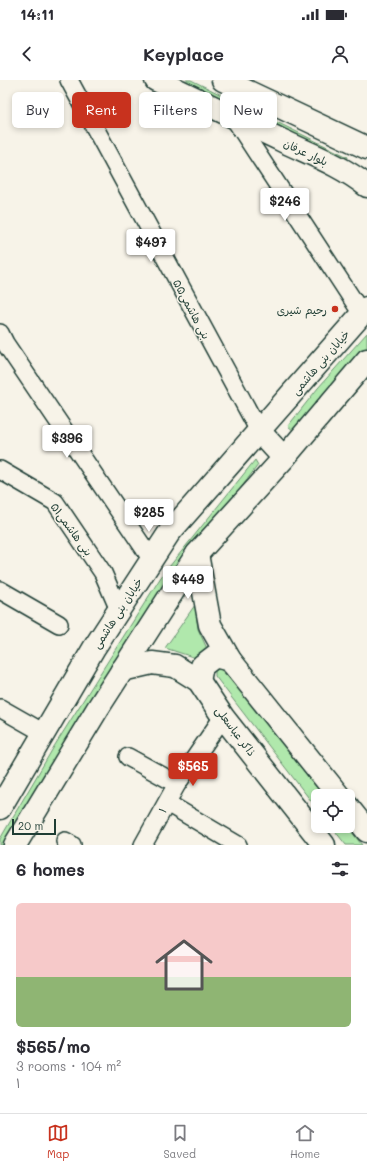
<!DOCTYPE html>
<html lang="en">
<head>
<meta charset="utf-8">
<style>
	body { margin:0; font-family:Mali,"Playpen Sans Arabic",sans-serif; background:#f7f7f7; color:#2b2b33; height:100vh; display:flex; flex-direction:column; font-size:15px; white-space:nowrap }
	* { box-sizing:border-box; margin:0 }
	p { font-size:13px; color:#7c7c81 }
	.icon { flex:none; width:22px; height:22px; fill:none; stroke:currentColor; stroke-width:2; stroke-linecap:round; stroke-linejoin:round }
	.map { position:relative; height:765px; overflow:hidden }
	.details { display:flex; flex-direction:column; background:#fff; flex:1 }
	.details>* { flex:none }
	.banner { position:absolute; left:12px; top:12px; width:343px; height:36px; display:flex; gap:8px }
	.buttons { position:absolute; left:311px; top:709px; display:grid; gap:8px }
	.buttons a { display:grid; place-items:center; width:44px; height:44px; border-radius:6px; background:#fff; box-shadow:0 2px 6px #0003; font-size:20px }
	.scale { position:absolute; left:12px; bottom:10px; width:44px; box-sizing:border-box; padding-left:4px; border:2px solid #1f3d34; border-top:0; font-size:11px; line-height:14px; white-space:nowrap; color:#1f3d34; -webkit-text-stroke:3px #f7f3e8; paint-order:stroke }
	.price { position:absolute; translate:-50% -34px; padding:0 9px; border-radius:4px; background:#fff; color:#222; font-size:13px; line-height:26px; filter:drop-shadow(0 1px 2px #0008) }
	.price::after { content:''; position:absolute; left:50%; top:24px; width:12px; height:9px; margin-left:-6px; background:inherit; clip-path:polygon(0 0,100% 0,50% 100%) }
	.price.current { background:#c8321e; color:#fff }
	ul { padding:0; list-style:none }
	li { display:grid; align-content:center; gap:8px; height:212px; padding:0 16px }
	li+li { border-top:1px solid #e1e1e2 }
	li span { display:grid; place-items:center; height:124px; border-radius:6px; color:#555 }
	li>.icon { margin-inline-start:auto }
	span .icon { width:72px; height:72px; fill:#fffc; stroke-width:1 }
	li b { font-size:17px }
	h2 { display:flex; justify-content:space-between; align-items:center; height:48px; padding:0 16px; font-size:17px }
	.chip { padding:0 14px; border-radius:6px; background:#fff; box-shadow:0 2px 6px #0003; font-size:14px; line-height:36px }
	.chip.current { background:#c8321e; color:#fff }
	.status { display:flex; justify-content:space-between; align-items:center; height:28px; padding:0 20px; background:#fff; direction:ltr }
	.status svg { height:11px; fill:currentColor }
	header { display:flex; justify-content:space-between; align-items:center; height:52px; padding:0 16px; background:#fff; font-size:18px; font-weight:800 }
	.tab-bar { display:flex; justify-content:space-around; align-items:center; height:56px; border-top:1px solid #e1e1e2; background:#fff; font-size:11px; color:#7c7c81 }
	.tab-bar a { display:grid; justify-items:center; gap:2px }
	.tab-bar .current { color:#c8321e }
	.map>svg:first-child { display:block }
</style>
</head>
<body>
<div class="status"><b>14:11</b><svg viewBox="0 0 49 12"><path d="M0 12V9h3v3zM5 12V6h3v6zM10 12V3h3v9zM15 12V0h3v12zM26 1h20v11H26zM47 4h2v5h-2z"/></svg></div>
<header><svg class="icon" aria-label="back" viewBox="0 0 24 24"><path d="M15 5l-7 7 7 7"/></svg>Keyplace<svg class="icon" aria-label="person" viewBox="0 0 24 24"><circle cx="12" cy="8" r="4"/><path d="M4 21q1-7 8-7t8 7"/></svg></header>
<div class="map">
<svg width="367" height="765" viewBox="0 0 367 765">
	<rect width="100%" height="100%" fill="#f7f3e8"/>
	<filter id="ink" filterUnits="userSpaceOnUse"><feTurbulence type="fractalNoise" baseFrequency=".025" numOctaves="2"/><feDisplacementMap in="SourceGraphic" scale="8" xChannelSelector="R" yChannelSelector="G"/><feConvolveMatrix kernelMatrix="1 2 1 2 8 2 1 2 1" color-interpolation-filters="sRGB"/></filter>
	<g filter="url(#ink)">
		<g fill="#b0e8ac" stroke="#689270">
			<polygon points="170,0 191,0 348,77 346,84"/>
			<polygon points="367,253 367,268 295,352 288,346 318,308"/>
			<polygon points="255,380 258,385 185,483 8,765 0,765 0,759 55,665 161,497"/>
			<polygon points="195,525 198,549 209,573 199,579 165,568"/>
			<polygon points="220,589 241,610 323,716 318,716 318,730 215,596 215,590"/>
			<polygon points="331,746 347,746 362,765 346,765"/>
		</g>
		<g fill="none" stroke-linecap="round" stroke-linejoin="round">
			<g stroke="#1f3d34" stroke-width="20">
				<g id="street">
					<polyline points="69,0 259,351"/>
					<polyline points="232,35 362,234"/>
					<polyline points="0,253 5,263 152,480"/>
					<polyline points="0,390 55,422 103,493 119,530"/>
					<polyline points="0,510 59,544"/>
					<polyline points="0,628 44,653"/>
					<polyline points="128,677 177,704"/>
					<polyline points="167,723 238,765"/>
					<polyline points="65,761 72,765"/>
					<polyline points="143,765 177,704 223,637"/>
				</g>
			</g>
			<g stroke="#1f3d34" stroke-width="25">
				<g id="secondary">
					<path d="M 156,0 C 198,19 239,40 281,60 C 310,74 341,85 367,106"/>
					<polyline points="223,0 367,68"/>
					<polyline points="259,351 284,378"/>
					<polyline points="197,474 210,545 230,580 339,716"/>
					<polyline points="122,590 152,583 175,586 199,601 223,637 324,765"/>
					<polyline points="199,601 202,586 215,576 230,580"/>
					<polyline points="348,727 367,751"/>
					<polyline points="0,728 94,568 169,453 367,228"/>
					<polyline points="15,765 98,628 197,474 284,378 367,280"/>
				</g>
			</g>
			<use href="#street" stroke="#f7f3e8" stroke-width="17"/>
			<use href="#secondary" stroke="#f7f3e8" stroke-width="22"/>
		</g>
	</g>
	<circle fill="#c8321e" stroke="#f7f3e8" stroke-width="1.5" cx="335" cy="229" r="4"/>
	<g text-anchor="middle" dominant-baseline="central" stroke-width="3" stroke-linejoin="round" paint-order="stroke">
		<g font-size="11" fill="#1f3d34" stroke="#f7f3e8">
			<text transform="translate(306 72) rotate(25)">بلوار عرفان</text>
			<text transform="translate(192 229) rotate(62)">بنی هاشمی۵۵</text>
			<text transform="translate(320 282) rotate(-49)">خیابان بنی هاشمی</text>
			<text transform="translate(72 449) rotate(54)">بنی هاشمی۵۱</text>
			<text transform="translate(117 533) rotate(-57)">خیابان بنی هاشمی</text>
			<text transform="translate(236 651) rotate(53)">ذاکر عباسعلی</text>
			<text transform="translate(162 730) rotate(-60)">۱</text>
		</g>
		<g font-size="11" fill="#1f3d34" stroke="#f7f3e8" text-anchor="end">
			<text x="327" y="229">رحیم شیری</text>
		</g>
	</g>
</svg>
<div class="buttons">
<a><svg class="icon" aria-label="locate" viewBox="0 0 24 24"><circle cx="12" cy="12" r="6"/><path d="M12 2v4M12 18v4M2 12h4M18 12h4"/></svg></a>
</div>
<div class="scale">20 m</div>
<b class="price" style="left:285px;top:142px">$246</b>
<b class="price" style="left:151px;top:183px">$497</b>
<b class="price" style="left:67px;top:379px">$396</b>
<b class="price" style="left:149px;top:453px">$285</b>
<b class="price" style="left:188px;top:520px">$449</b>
<b class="price current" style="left:193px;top:707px">$565</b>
<div class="banner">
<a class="chip">Buy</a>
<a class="chip current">Rent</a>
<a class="chip">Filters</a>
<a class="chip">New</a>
</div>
</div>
<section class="details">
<h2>6 homes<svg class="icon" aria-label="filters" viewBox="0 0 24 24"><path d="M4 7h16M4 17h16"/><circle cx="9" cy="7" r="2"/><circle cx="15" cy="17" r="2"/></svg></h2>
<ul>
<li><span style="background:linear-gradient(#f6c9c9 60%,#8fb573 0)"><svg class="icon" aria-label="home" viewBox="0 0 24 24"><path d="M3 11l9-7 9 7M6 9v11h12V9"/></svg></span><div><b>$565/mo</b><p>3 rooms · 104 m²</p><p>۱</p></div></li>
</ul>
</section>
<nav class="tab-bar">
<a class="current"><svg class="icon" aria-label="map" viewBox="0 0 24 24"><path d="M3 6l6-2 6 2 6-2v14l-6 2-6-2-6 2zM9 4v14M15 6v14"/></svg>Map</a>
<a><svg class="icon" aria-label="saved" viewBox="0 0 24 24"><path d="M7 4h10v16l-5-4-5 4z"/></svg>Saved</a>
<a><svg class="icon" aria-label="home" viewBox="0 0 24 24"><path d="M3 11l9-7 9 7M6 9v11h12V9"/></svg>Home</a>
</nav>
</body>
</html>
